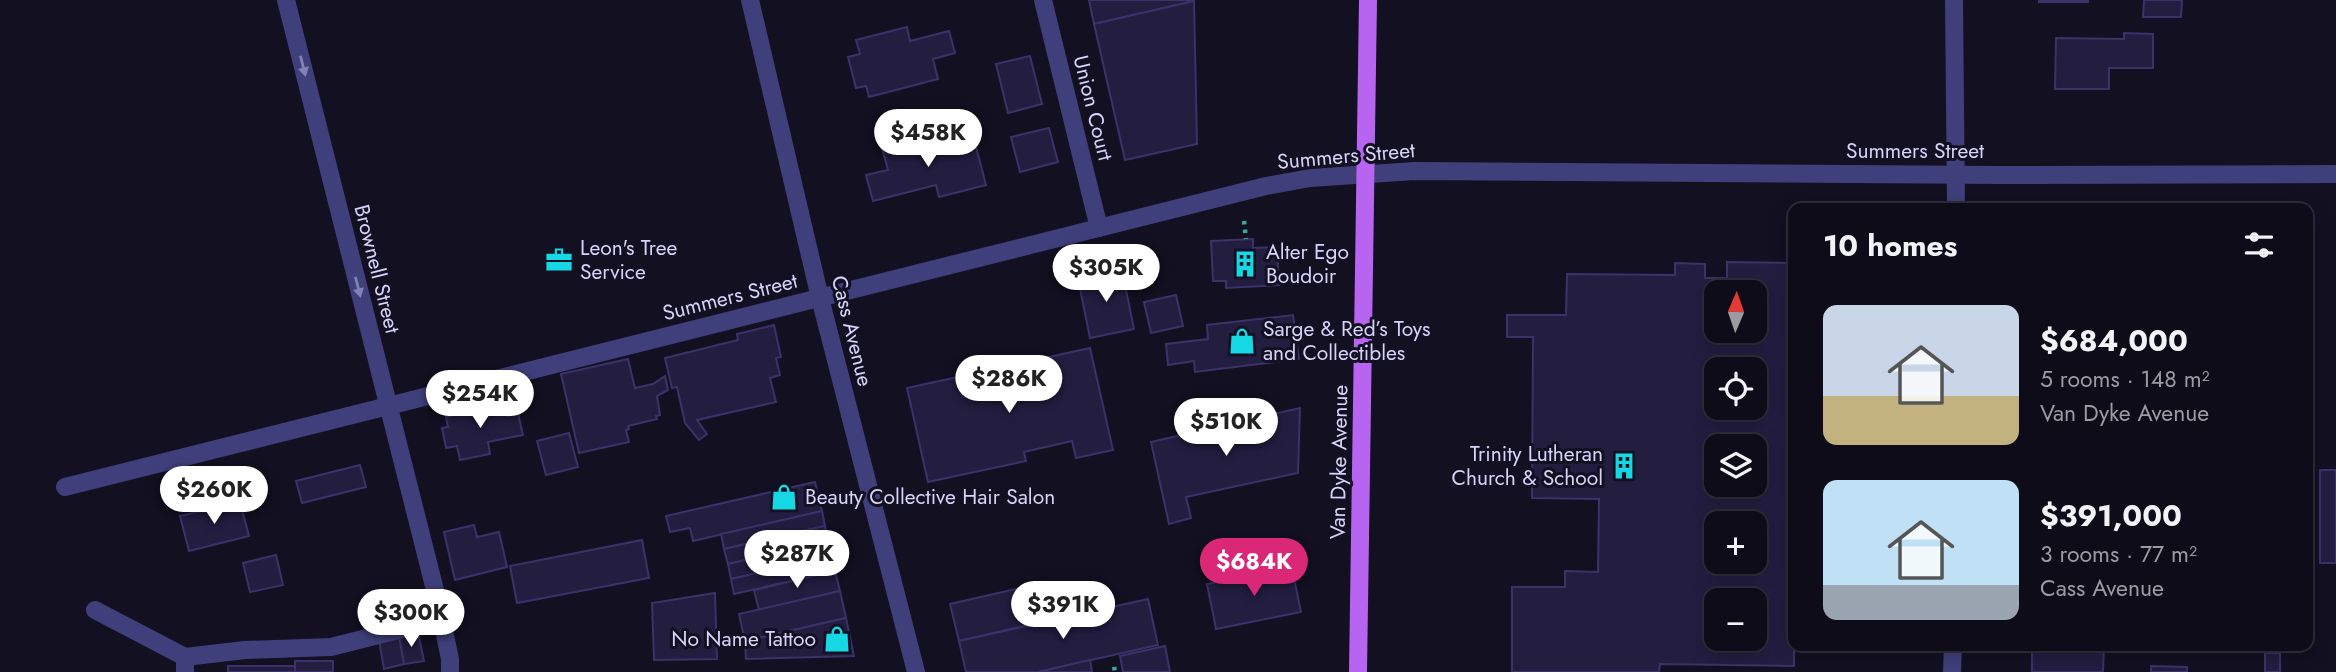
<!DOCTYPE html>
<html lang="en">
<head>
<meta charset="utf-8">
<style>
	body { margin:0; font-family:Jost,sans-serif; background:#171522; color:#f1f3f6; height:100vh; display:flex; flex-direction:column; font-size:26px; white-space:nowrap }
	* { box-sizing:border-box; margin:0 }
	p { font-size:23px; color:#9b9ba2 }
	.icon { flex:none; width:38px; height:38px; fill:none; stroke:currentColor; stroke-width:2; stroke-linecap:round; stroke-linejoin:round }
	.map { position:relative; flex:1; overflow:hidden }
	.details { position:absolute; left:1788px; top:203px; width:525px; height:448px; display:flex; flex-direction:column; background:#0e0c19; border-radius:14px; box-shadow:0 4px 18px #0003,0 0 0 2px #2e2c38 }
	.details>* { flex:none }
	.needle { width:46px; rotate:2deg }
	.buttons { position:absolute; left:1704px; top:280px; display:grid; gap:14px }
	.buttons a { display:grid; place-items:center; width:63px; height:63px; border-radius:14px; background:#0e0c19; box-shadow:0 4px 18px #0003,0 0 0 2px #2e2c38; font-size:35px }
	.price { position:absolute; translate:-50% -60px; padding:0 16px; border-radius:24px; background:#fff; color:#222; font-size:23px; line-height:46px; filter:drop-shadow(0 2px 4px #0008) }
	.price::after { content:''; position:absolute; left:50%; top:42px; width:21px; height:16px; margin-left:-10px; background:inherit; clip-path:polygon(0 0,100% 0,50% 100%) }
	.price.current { background:#db2777; color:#fff }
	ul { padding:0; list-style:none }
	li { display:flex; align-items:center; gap:21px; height:175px; padding:0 35px }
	li span { display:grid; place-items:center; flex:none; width:196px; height:140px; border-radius:14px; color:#555 }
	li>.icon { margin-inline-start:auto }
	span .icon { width:84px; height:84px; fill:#fffc; stroke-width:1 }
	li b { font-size:30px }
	h2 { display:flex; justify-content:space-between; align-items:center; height:84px; padding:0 35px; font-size:30px }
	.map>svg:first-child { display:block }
</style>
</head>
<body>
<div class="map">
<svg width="2336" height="672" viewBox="0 0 2336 672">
	<rect width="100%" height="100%" fill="#121021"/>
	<g fill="#231d40" stroke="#3b326a" stroke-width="2" fill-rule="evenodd">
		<polygon points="1089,0 1194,0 1194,1 1094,24"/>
		<rect x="2039" y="0" width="49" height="2"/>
		<polygon points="2144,0 2182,0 2181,17 2143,17"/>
		<polygon points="1194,1 1197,144 1125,160 1094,24"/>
		<polygon points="907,27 910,41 949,31 955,53 933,59 938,79 869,97 866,86 856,88 848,57 860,54 856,40"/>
		<polygon points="2124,33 2153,34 2153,68 2109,68 2109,89 2055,89 2056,38 2124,39"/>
		<polygon points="1030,56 1042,104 1008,113 996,64"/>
		<polygon points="1049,128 1058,162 1020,172 1011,137"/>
		<polygon points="932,136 936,149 974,139 986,185 939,197 936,185 873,201 866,175 888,170 882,148"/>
		<polygon points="1253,239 1253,248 1277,247 1279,285 1226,288 1226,281 1213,281 1211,241"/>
		<path d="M 1727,262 L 1794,263 L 1794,666 L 1660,664 L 1659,672 L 1512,672 L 1512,587 L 1565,587 L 1565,571 L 1598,572 L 1599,499 L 1532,498 L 1533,337 L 1507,337 L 1507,315 L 1566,315 L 1567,274 L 1675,275 L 1675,263 L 1705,264 L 1705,278 L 1727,278 ZM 1717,292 L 1755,292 L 1755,331 L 1717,331 ZM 1717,369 L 1755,369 L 1755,408 L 1717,408 ZM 1717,446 L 1755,446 L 1755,485 L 1717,485 ZM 1717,523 L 1755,523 L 1755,562 L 1717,562 ZM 1717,600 L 1755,600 L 1755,639 L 1717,639 Z"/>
		<polygon points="1122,270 1134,329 1090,338 1078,279"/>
		<polygon points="1176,295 1183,326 1151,333 1144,302"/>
		<polygon points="1293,315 1299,359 1195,372 1194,361 1168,365 1166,344 1208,339 1207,325"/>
		<polygon points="774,325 781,357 776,358 780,375 770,378 776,402 697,420 707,434 699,440 685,423 677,387 672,388 665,358 738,340 737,334"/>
		<polygon points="1090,348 1113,450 1076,458 1072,441 1024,452 1026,461 928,482 907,388"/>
		<polygon points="628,359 635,388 653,384 665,376 668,390 657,396 660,415 656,416 657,419 628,426 629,429 626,430 629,442 579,453 561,374"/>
		<polygon points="505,404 507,416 518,413 523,435 488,442 490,454 460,460 457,446 446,448 442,428 448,427 446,417"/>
		<polygon points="1300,408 1298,473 1186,497 1191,518 1169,524 1151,442"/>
		<polygon points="569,433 578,467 546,475 537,441"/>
		<polygon points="360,465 366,487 302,503 296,481"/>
		<rect x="2320" y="470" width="16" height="93"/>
		<polygon points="815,482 822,511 693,541 690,528 670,532 666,516"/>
		<polygon points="240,502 249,536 189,551 180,516"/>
		<polygon points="822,511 825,526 724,549 721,534"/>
		<polygon points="474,525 477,537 499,532 507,567 455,580 444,532"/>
		<polygon points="825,526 828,541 728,564 724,549"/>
		<polygon points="642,540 649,578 517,603 510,566"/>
		<polygon points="828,541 832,556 731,579 728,564"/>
		<polygon points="276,555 283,585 250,592 243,563"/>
		<polygon points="832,556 835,571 734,594 731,579"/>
		<polygon points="1292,568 1301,612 1216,629 1207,584"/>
		<polygon points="835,571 840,591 759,610 754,590"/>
		<polygon points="1046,582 1054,619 959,641 950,604"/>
		<polygon points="840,591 846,618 745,641 739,614"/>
		<polygon points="715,593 717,659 654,660 652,603"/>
		<polygon points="1148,599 1158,645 1038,672 966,672 959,641"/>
		<polygon points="846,618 854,656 746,659 745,641"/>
		<polygon points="418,632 424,661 404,664 399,637"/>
		<polygon points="399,637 404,664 384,669 379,640"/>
		<polygon points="1165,646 1170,672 1123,672 1120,656"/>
		<polygon points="2032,646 2104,646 2103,672 2032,672"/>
		<rect x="2265" y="653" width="15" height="19"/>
		<polygon points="1090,660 1092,672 1038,672"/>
		<rect x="295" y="661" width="38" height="11"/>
		<rect x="228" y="666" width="67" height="6"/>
		<polygon points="2151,666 2187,667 2187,672 2151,672"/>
	</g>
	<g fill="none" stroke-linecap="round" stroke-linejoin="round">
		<g stroke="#3aa99d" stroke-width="4.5" stroke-dasharray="3.5 5" stroke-linecap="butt">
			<polyline points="1244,221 1246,239"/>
			<polyline points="1114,667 1115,672"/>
		</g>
		<g stroke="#3f3f7b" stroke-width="18">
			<polyline points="286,0 438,602 450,659 450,672"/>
			<polyline points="750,0 820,298 916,672"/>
			<polyline points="1043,0 1099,228"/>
			<polyline points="1954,0 1956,208"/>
			<polyline points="65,487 1266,186 1310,178 1415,171 1997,175 2336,174"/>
			<polyline points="95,610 185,657 185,672"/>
			<polyline points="185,657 245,650 331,647 442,619"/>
			<polyline points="1952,672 1953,646"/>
		</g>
		<polyline stroke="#b765f0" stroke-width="18" points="1358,672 1368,0"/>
	</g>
	<defs><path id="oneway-solid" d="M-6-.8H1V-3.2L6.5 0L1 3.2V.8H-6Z" transform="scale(1.75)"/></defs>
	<g fill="#8382b5">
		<use href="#oneway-solid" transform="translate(303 66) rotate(76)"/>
		<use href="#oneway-solid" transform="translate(358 287) rotate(76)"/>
	</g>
	<defs>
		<g id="office-bare" transform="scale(2.1)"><path d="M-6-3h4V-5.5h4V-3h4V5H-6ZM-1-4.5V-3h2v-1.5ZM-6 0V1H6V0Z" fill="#16d8e4" stroke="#121021" stroke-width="2.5" paint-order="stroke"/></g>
		<g id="building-bare" transform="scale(2.1)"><path d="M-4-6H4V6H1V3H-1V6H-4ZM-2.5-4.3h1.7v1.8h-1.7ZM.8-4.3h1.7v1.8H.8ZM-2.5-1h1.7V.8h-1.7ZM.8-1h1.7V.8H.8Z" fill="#16d8e4" stroke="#121021" stroke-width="2.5" paint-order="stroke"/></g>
		<g id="shop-bare" transform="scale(2.1)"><path d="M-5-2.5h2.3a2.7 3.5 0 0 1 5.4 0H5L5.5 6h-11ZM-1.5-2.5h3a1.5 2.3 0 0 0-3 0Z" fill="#16d8e4" stroke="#121021" stroke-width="2.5" paint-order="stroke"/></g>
	</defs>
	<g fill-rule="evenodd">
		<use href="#office-bare" x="559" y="260"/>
		<use href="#building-bare" x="1245" y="264"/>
		<use href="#shop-bare" x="1242" y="341"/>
		<use href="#building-bare" x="1624" y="466"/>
		<use href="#shop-bare" x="784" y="497"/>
		<use href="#shop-bare" x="837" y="639"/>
	</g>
	<g text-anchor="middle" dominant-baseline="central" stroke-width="6" stroke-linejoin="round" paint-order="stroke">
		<g font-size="21" fill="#d7d4fb" stroke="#121021">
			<text transform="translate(1093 108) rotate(76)">Union Court</text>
			<text x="1915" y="151">Summers Street</text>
			<text transform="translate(1346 156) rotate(-5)">Summers Street</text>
			<text transform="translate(377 269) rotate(76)">Brownell Street</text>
			<text transform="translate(730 297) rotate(-14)">Summers Street</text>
			<text transform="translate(852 331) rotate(76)">Cass Avenue</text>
			<text transform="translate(1339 462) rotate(-89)">Van Dyke Avenue</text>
		</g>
		<g font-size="21" fill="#d7d4fb" stroke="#121021" text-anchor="start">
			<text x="580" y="248">Leon's Tree<tspan x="580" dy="24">Service</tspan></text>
			<text x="1266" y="252">Alter Ego<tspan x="1266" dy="24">Boudoir</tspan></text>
			<text x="1263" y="329">Sarge &amp; Red’s Toys<tspan x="1263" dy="24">and Collectibles</tspan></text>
			<text x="1603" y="454" text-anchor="end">Trinity Lutheran<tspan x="1603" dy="24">Church &amp; School</tspan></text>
			<text x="805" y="497">Beauty Collective Hair Salon</text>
			<text x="816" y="639" text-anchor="end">No Name Tattoo</text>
		</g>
	</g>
</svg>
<div class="buttons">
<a><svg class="needle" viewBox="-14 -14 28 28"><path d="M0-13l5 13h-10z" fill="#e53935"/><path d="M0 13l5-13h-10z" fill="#9b9ba2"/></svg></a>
<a><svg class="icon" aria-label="locate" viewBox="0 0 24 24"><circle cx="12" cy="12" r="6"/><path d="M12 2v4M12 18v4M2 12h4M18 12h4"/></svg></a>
<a><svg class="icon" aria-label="layers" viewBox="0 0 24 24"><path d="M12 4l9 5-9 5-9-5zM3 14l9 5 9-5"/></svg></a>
<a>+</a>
<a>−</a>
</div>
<b class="price" style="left:928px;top:169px">$458K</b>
<b class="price" style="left:1106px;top:304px">$305K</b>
<b class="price" style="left:1009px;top:415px">$286K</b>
<b class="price" style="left:480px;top:430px">$254K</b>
<b class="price" style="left:1226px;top:458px">$510K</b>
<b class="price" style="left:214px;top:526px">$260K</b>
<b class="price" style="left:797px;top:590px">$287K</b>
<b class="price current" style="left:1254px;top:598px">$684K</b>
<b class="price" style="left:1063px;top:641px">$391K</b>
<b class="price" style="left:411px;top:649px">$300K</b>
<section class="details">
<h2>10 homes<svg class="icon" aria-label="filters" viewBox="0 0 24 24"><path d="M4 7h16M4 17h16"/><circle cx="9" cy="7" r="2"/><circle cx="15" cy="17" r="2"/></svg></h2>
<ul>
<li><span style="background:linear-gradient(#c9d6e8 65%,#c2b280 0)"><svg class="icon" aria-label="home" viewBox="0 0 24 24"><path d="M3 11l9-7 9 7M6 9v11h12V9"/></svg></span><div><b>$684,000</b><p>5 rooms · 148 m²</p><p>Van Dyke Avenue</p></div></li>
<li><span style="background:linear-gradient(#bfe0f5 75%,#9aa5b1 0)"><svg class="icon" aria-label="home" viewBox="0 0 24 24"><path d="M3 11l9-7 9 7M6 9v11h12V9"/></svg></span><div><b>$391,000</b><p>3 rooms · 77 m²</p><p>Cass Avenue</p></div></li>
</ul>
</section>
</div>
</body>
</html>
